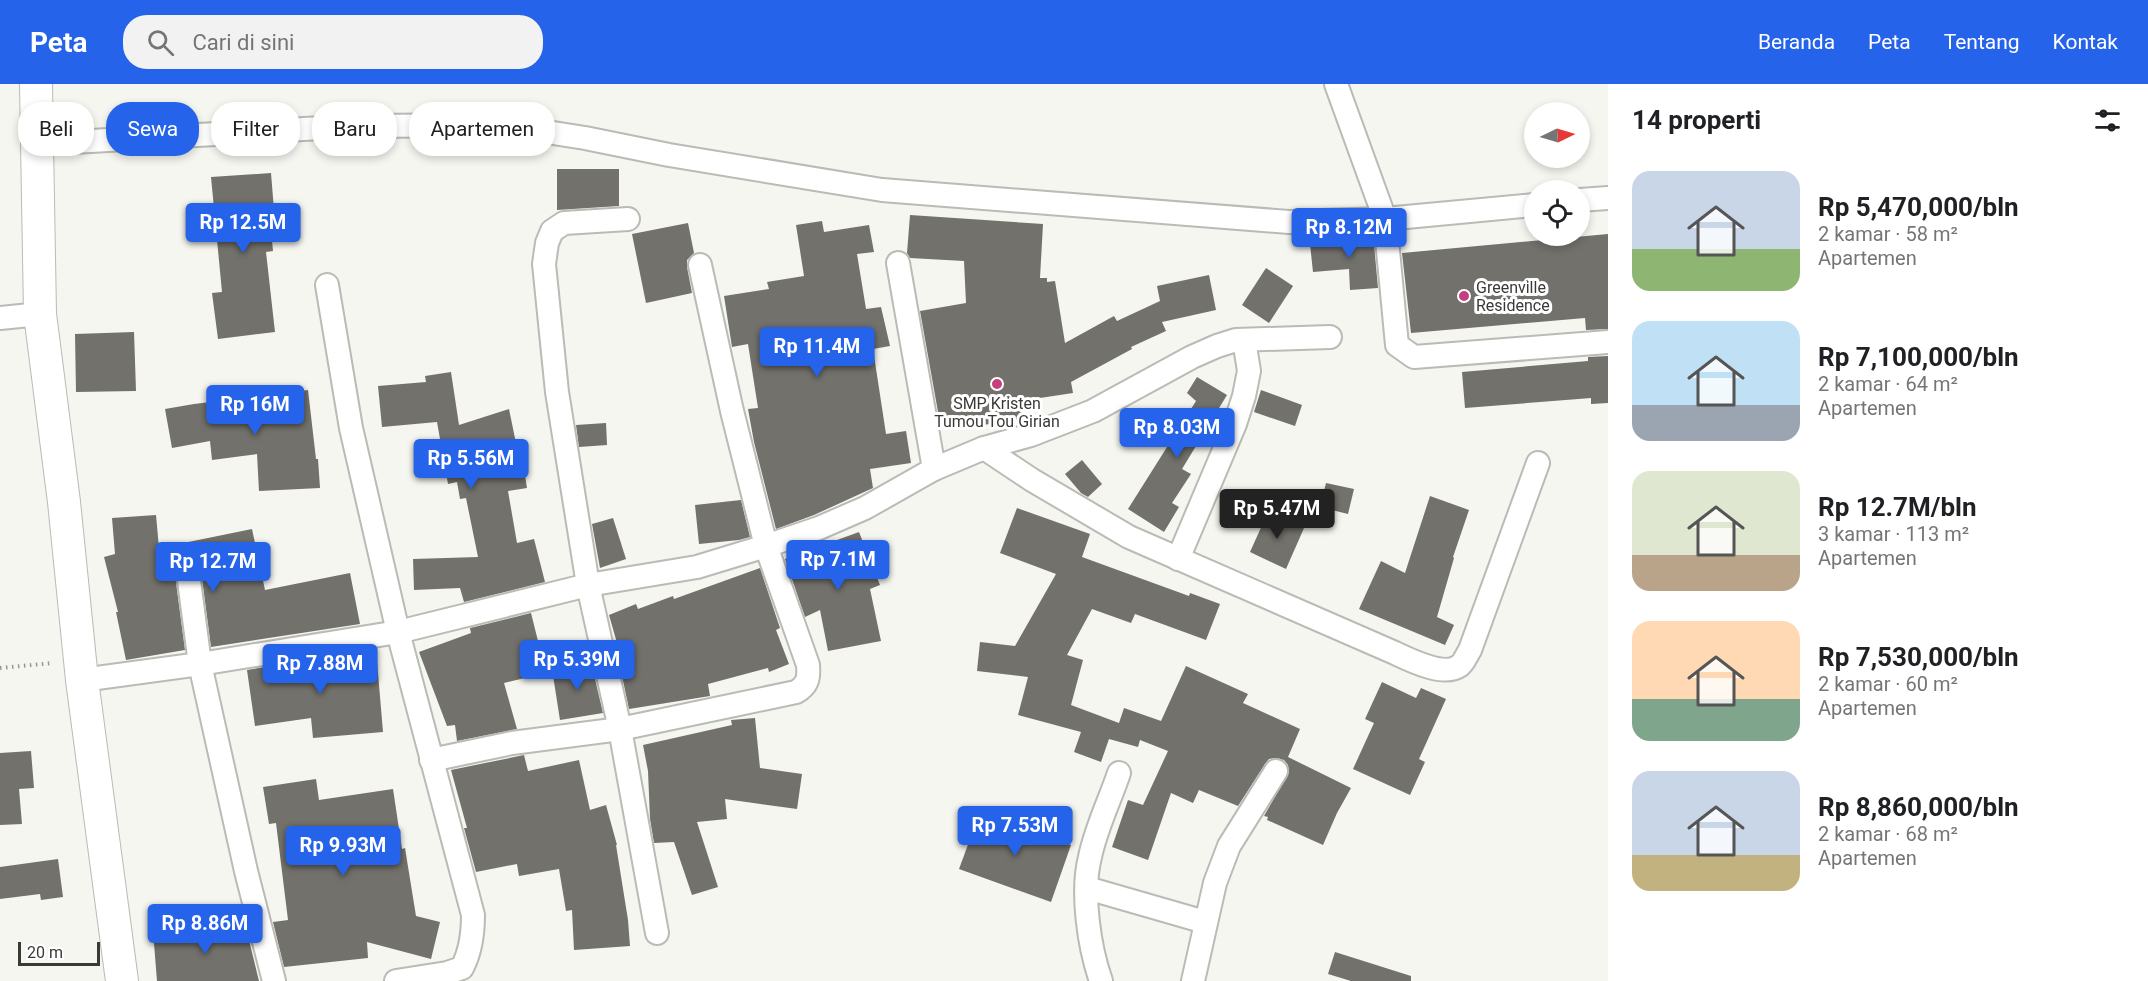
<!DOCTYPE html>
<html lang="id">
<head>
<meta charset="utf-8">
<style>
	body { margin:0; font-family:Roboto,sans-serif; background:#f2f2f2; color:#202124; height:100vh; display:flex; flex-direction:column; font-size:22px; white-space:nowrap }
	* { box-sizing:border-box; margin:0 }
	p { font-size:20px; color:#757577 }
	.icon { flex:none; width:33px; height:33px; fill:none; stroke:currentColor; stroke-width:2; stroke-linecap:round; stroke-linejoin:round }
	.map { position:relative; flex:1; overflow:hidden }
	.drawer { display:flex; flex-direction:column; background:#fff; width:540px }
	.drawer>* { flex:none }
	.hud { position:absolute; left:18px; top:18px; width:570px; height:54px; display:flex; gap:12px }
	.needle { width:39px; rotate:85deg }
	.tools { position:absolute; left:1524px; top:18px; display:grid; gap:12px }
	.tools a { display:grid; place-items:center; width:66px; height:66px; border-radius:50%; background:#fff; box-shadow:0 3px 9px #0003; font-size:30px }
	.scale { position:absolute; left:18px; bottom:15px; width:82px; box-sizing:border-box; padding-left:6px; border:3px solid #393a38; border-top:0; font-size:16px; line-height:21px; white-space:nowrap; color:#393a38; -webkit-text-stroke:4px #fff; paint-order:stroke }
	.price { position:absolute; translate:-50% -51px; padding:0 14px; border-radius:6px; background:#2563eb; color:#fff; font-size:20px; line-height:39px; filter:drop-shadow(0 2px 3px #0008) }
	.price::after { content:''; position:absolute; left:50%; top:36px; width:18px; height:14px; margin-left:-9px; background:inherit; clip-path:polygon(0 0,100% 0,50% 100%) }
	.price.on { background:#222; color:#fff }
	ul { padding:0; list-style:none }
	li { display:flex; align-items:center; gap:18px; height:150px; padding:0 24px }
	li span { display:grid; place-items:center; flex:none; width:168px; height:120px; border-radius:18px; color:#555 }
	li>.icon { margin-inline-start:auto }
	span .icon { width:72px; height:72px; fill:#fffc; stroke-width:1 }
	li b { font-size:26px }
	h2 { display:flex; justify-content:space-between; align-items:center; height:72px; padding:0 24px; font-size:26px }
	.pill { padding:0 21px; border-radius:24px; background:#fff; box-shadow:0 3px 9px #0003; font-size:21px; line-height:54px }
	.pill.on { background:#2563eb; color:#fff }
	header { display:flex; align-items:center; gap:36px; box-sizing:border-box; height:84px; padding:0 30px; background:#2563eb; color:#fff }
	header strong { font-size:28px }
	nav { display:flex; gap:33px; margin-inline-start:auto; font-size:21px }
	.search { width:420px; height:54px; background:#f2f2f2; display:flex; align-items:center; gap:15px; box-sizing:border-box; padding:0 21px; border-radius:24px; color:#757577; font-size:22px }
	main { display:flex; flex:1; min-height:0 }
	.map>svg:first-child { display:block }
</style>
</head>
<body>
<header>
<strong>Peta</strong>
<div class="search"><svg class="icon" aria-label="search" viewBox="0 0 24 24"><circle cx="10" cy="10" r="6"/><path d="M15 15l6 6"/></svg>Cari di sini</div>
<nav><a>Beranda</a><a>Peta</a><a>Tentang</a><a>Kontak</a></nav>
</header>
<main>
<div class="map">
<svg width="1608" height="897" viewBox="0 0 1608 897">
	<rect width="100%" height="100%" fill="#f4f6ef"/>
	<g fill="#72716b">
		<polygon points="557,85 619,85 619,122 557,126"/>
		<polygon points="271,89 274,126 269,126 273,167 266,168 275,248 218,255 212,209 222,208 211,93"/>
		<polygon points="910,131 1043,140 1040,194 1047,194 1047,198 1055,197 1065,259 1114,232 1117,237 1160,217 1157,202 1209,191 1216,226 1162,238 1166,247 1131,263 1132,265 1071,298 1073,309 1020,317 1022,335 983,341 982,332 940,339 920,227 966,219 964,177 910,174 907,169"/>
		<polygon points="822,137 824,148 869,141 874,168 857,170 866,225 881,223 890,262 873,265 886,350 906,347 911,379 870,385 873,404 814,431 776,445 754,358 748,325 758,324 748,260 732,263 724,212 769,205 767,198 804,192 796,141"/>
		<polygon points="688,139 694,169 687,176 687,183 692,209 646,219 632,150"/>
		<polygon points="1373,149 1378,204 1350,206 1349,185 1313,188 1310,160 1347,156 1346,150"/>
		<polygon points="1608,150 1608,245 1586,246 1585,234 1411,249 1402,169"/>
		<polygon points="1266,184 1293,202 1269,239 1242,221"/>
		<polygon points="134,248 136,307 76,308 75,250"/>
		<polygon points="1608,272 1608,319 1591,320 1591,314 1465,324 1462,288 1588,277 1588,273"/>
		<polygon points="451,288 459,341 509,325 519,374 522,373 527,404 508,407 517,459 534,455 545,498 464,518 460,504 414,506 413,475 478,473 466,414 460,415 457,398 448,400 437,338 382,343 378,302 426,298 425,292"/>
		<polygon points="1197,293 1227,311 1182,385 1191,390 1172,419 1179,423 1164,448 1128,425 1196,317 1187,309"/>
		<polygon points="308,306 316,375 318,375 320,404 259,407 257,370 212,376 210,357 172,364 165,325 194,320"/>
		<polygon points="1261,306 1302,321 1295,342 1254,328"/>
		<polygon points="606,339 607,361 579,363 576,341"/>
		<polygon points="1082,376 1102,400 1088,413 1081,409 1065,390"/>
		<polygon points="1326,399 1354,405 1348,430 1320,423"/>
		<polygon points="1430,412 1469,426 1453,473 1454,474 1437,533 1454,541 1445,561 1359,525 1381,477 1405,489"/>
		<polygon points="741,416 750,453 739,456 699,460 695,421"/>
		<polygon points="1017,424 1090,450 1082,473 1189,512 1190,509 1220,520 1206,556 1135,530 1131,539 1092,525 1067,571 1083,576 1071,621 1119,639 1124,624 1161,637 1186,582 1248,610 1243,619 1300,645 1288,673 1351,704 1337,729 1323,761 1267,736 1268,733 1264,732 1289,688 1288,681 1284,676 1276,674 1269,675 1265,680 1238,722 1199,706 1193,719 1171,709 1148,776 1112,763 1128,716 1143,721 1168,667 1140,656 1138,663 1109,655 1101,678 1074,668 1081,648 1018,631 1028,593 977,587 980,558 1015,562 1056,490 1000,469"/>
		<polygon points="1268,428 1304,444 1286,485 1250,468"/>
		<polygon points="156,431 159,464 252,445 265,506 350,489 360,540 211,563 199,472 196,465 192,462 184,461 177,464 174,468 173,476 185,566 126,576 116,528 118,528 104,473 115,470 112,434"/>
		<polygon points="613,434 626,475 600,484 592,440"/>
		<polygon points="859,448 880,501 870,505 881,557 828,567 820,526 805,533 785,475"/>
		<polygon points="760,484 780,544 776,546 789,580 769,588 768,584 708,600 710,612 629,625 618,573 621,573 609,531 636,520 638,525 673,512 674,515"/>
		<polygon points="531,529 546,589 504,599 517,645 457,657 455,641 447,642 419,568 471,549 470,544"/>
		<polygon points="365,567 367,578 377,577 383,648 313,654 311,634 255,642 247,586"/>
		<polygon points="591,578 603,629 560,636 552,585"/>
		<polygon points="1382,598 1416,614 1421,604 1446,615 1419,675 1425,678 1410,711 1353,685 1374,639 1365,635"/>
		<polygon points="755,634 760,684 802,690 797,725 725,715 727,735 697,738 718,803 692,811 674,758 654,759 650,735 648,687 643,661 732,641 731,636"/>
		<polygon points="31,667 34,704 19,705 22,740 0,741 0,669"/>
		<polygon points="524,671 528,687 579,676 590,726 606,721 617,761 616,761 628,836 630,862 574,866 572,826 566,827 559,785 519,792 517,780 476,788 464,744 467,744 451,686"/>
		<polygon points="316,695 319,716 393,705 402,765 405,764 416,832 440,838 431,875 367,858 368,874 284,883 273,838 288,836 276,739 269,740 263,703"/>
		<polygon points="980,728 1071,761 1051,818 959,785"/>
		<polygon points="58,775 63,813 41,816 40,810 0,815 0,783"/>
		<polygon points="245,840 259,897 157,897 153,847"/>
		<polygon points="1335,868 1411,892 1411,897 1351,897 1328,890"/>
	</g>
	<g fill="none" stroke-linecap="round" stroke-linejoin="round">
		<g stroke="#b9bbb5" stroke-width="26">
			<g id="street">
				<polyline points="1336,0 1385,135 1397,261 1414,273 1608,258"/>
				<polyline points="37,60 358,42 503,41 585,54 669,71 882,106 1289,138 1385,135 1534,121"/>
				<polyline points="1580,116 1608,114"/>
				<polyline points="628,135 564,139 552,147 547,159 544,180 557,308 588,501 620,645 657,849"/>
				<polyline points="898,179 934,385"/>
				<path d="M 327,201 L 351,344 L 398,548 L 473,831 C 473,850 471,867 462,884 L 447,889 L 396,897"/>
				<polyline points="0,234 40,230"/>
				<path d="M 984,364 L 1032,396 L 1129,453 L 1395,569 C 1410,576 1444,593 1459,582 C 1464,579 1467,570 1470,566 L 1538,379"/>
				<polyline points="186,474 200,580 246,787 274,897"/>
				<polyline points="1178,475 1235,340 1244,312 1249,287 1244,256"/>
				<polyline points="82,596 200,580 398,548 588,501 697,483 766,462 819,444 865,424 934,385 984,364 1031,351 1093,327 1192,273 1217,262 1236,256 1330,253"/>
				<path d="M 431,676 L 512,659 L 620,645 L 796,608 C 808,601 809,594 808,581 L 766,462 L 732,327 L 700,181"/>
				<polyline points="1087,804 1205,838"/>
				<path d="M 1101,897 C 1089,863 1081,808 1090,773 C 1096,744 1110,716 1119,689"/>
				<polyline points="1193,897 1215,799 1229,762 1276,687"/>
			</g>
		</g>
		<g stroke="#b9bbb5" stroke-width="34">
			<polyline id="secondary" points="36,0 40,230 64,418 82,596 122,897"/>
		</g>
		<polyline stroke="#979894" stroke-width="4" stroke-dasharray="1.5 4.5" stroke-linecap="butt" points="0,584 53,579"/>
		<use href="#street" stroke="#fff" stroke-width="22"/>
		<use href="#secondary" stroke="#fff" stroke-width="32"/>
	</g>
	<g fill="#c53f80" stroke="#fff" stroke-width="2">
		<circle cx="1464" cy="212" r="6"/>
		<circle cx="997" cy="300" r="6"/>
	</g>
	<g text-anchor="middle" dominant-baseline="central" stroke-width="6" stroke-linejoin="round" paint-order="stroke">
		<g font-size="16" fill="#393a38" stroke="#fff" text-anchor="start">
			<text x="1476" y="203">Greenville<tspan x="1476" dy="18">Residence</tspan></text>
			<text x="997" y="319" text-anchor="middle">SMP Kristen<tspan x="997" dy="18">Tumou Tou Girian</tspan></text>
		</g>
	</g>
</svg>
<div class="tools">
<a><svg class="needle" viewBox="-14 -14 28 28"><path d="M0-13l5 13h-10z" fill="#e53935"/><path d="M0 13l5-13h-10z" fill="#757577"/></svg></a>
<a><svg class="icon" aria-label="locate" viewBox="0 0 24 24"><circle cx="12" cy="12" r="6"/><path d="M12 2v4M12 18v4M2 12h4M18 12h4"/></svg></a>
</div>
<div class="scale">20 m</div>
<b class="price" style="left:243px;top:170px">Rp 12.5M</b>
<b class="price" style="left:1349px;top:175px">Rp 8.12M</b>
<b class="price" style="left:817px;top:294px">Rp 11.4M</b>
<b class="price" style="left:255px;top:352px">Rp 16M</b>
<b class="price" style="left:1177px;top:375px">Rp 8.03M</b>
<b class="price" style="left:471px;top:406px">Rp 5.56M</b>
<b class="price on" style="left:1277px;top:456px">Rp 5.47M</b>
<b class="price" style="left:838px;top:507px">Rp 7.1M</b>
<b class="price" style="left:213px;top:509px">Rp 12.7M</b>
<b class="price" style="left:577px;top:607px">Rp 5.39M</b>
<b class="price" style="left:320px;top:611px">Rp 7.88M</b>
<b class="price" style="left:1015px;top:773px">Rp 7.53M</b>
<b class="price" style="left:343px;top:793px">Rp 9.93M</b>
<b class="price" style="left:205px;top:871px">Rp 8.86M</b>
<div class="hud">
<a class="pill">Beli</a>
<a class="pill on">Sewa</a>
<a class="pill">Filter</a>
<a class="pill">Baru</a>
<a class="pill">Apartemen</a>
</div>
</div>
<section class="drawer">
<h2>14 properti<svg class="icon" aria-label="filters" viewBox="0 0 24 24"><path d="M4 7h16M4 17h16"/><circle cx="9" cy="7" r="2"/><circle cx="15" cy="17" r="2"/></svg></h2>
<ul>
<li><span style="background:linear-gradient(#c9d6e8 65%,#8fb573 0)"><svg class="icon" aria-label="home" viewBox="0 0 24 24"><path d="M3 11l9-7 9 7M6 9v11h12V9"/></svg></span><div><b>Rp 5,470,000/bln</b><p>2 kamar · 58 m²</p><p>Apartemen</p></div></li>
<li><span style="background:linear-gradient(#bfe0f5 70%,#9aa5b1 0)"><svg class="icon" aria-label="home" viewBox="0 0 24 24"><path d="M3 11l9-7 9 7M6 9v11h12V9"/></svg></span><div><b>Rp 7,100,000/bln</b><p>2 kamar · 64 m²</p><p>Apartemen</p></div></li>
<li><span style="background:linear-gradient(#dfe7d0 70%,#b9a48a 0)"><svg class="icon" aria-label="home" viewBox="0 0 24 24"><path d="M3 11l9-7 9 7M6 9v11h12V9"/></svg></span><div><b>Rp 12.7M/bln</b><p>3 kamar · 113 m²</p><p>Apartemen</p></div></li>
<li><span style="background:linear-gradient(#ffd9b3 65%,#7fa58c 0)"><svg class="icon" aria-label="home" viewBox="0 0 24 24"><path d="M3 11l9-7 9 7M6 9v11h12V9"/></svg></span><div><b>Rp 7,530,000/bln</b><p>2 kamar · 60 m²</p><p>Apartemen</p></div></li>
<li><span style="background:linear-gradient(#c9d6e8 70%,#c2b280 0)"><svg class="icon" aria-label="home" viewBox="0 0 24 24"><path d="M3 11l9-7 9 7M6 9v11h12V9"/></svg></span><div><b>Rp 8,860,000/bln</b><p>2 kamar · 68 m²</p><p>Apartemen</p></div></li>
</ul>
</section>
</main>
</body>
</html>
